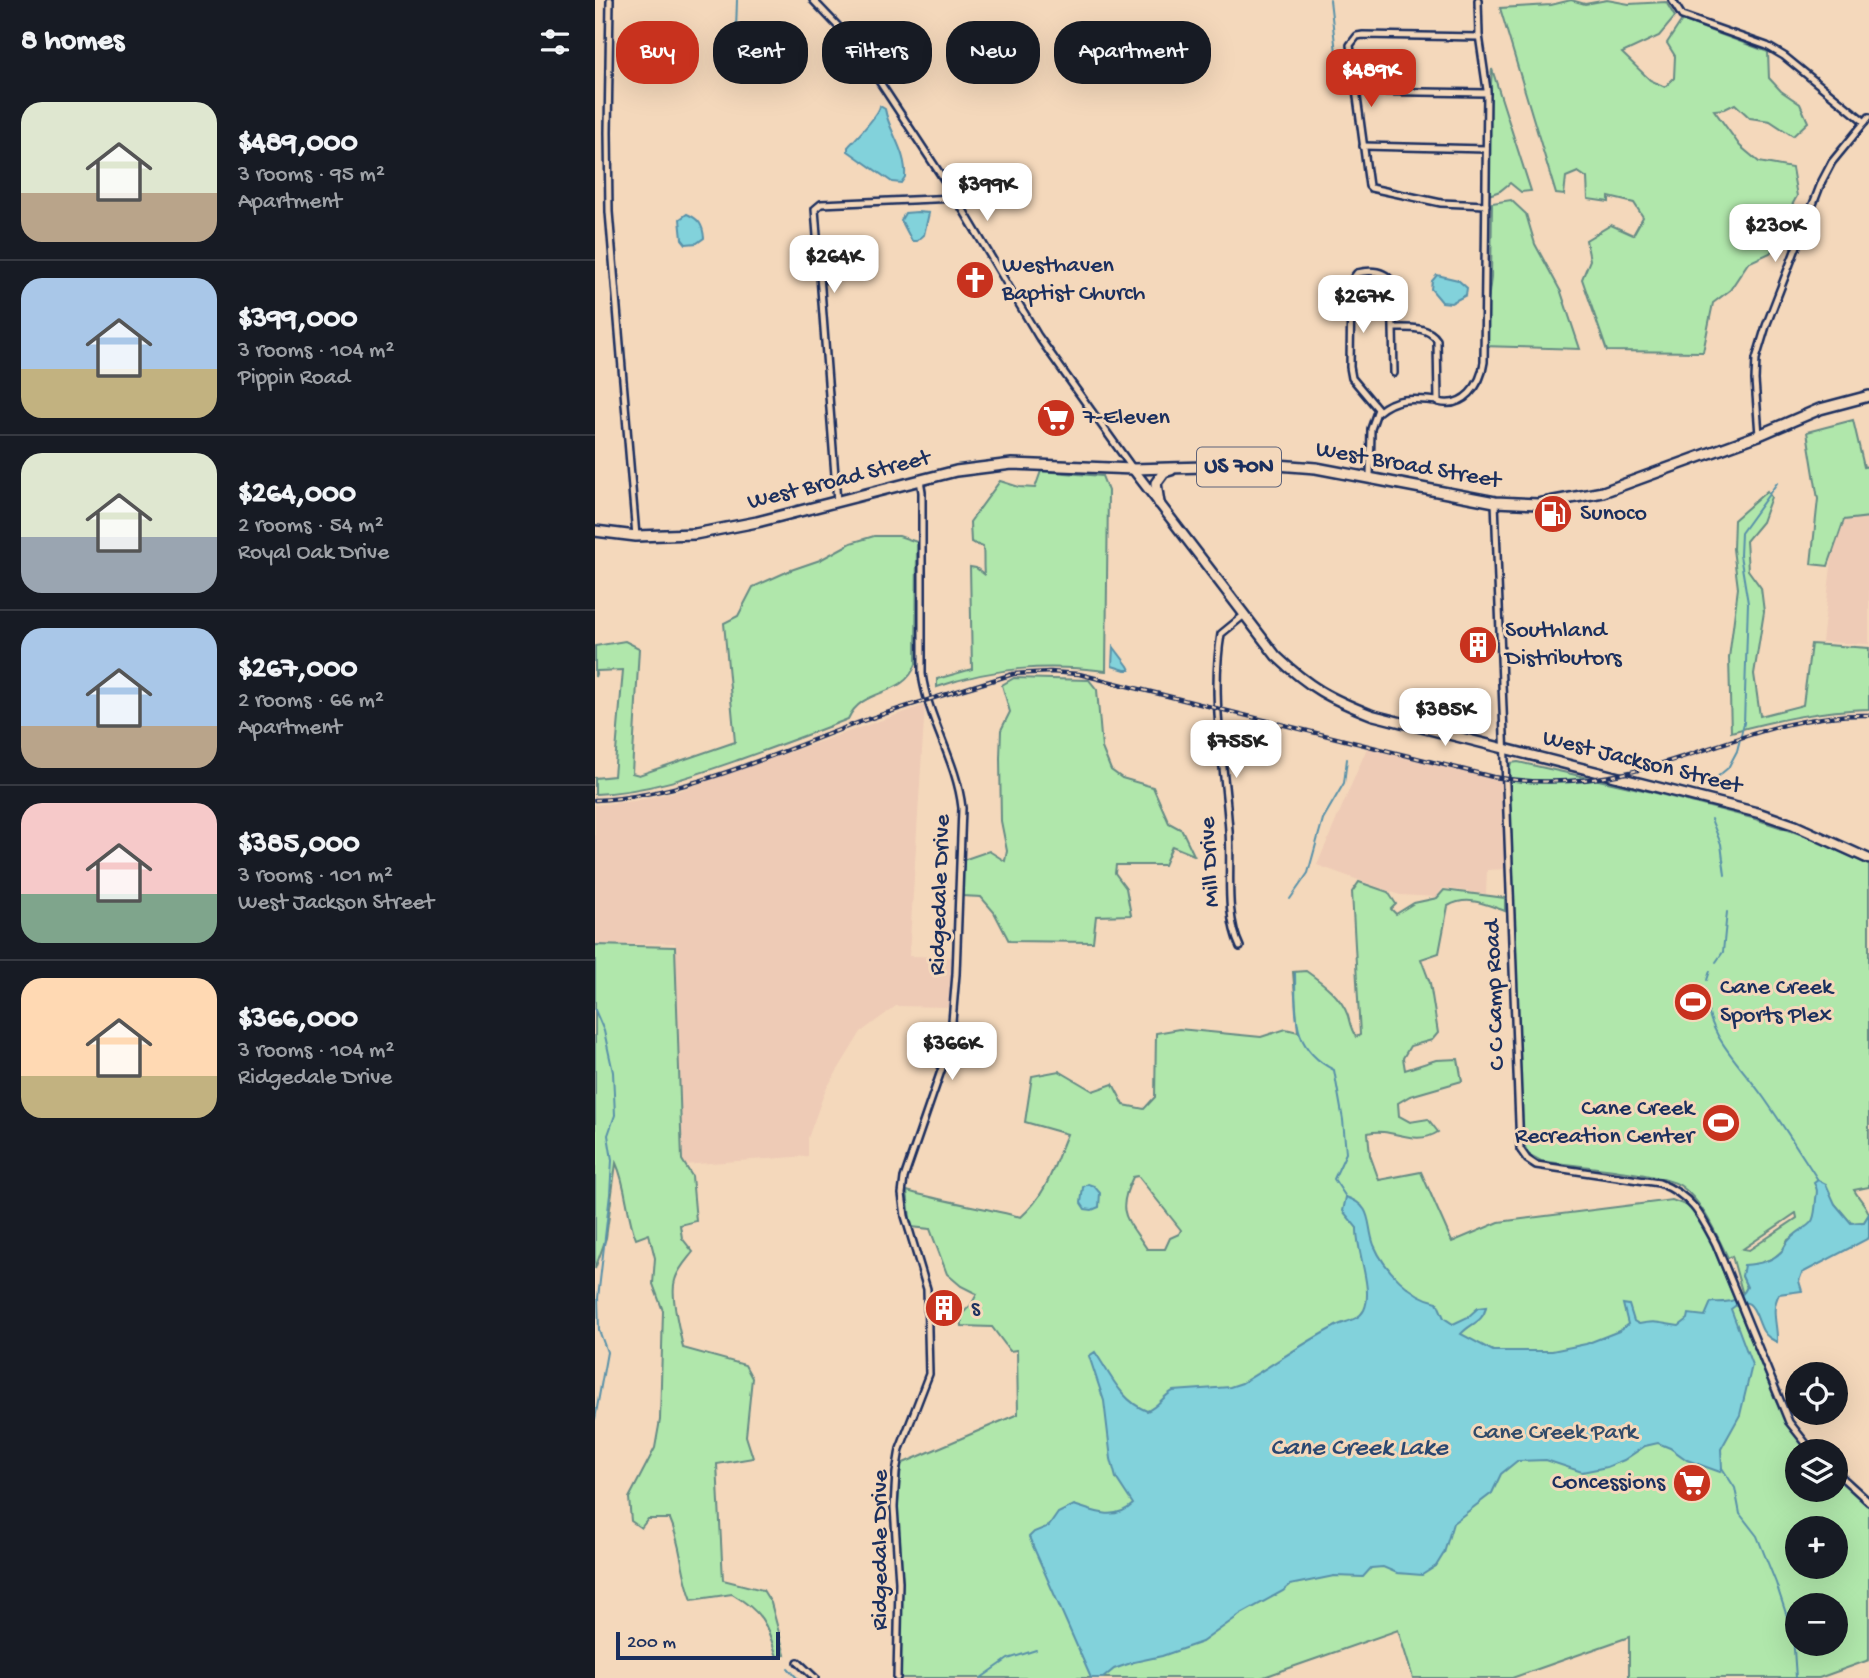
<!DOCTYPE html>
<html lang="en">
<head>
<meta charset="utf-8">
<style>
	body { margin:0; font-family:"Gochi Hand",sans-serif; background:#242831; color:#f1f3f6; height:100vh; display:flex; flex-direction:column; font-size:26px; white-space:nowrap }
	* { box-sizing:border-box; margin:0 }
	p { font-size:23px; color:#9ea1a6 }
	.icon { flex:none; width:38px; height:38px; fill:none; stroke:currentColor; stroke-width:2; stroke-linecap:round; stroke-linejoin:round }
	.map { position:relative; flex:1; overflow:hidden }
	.sheet { display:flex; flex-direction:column; background:#171b24; width:595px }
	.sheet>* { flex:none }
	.hud { position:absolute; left:21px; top:21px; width:665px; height:63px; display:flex; gap:14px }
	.buttons { position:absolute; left:1190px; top:1362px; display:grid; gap:14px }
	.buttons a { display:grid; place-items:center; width:63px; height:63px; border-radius:50%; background:#171b24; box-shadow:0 7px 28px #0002; font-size:35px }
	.scale { position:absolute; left:21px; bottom:18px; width:164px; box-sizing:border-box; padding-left:7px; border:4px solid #1b2f5e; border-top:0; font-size:19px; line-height:24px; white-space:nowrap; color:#1b2f5e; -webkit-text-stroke:5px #f4d8bb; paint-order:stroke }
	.price { position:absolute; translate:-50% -60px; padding:0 16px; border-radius:14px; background:#fff; color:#222; font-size:23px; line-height:46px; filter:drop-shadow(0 2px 4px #0008) }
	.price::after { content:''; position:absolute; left:50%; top:42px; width:21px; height:16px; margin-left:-10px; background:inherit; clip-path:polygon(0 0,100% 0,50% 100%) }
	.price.on { background:#c8321e; color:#fff }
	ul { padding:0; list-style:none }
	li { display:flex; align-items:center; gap:21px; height:175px; padding:0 21px }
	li+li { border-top:2px solid #363941 }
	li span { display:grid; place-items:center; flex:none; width:196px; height:140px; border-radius:21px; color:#555 }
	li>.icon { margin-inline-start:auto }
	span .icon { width:84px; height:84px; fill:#fffc; stroke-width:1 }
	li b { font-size:30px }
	h2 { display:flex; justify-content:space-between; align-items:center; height:84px; padding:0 21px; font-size:30px }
	.tag { padding:0 24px; border-radius:28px; background:#171b24; box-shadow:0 7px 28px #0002; font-size:24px; line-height:63px }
	.tag.on { background:#c8321e; color:#fff }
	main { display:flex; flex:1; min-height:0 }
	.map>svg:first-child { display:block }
</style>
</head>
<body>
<main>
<section class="sheet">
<h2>8 homes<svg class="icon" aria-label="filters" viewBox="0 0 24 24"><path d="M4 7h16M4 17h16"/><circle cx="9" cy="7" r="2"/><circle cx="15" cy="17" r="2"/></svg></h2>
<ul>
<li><span style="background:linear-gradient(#dfe7d0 65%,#b9a48a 0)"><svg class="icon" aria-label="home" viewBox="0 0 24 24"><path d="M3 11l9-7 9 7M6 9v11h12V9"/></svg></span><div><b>$489,000</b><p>3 rooms · 95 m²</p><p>Apartment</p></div></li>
<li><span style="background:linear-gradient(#a9c7e8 65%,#c2b280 0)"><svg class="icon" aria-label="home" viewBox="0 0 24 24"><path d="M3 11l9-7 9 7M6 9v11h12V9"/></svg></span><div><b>$399,000</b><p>3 rooms · 104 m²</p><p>Pippin Road</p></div></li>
<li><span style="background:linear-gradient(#dfe7d0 60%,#9aa5b1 0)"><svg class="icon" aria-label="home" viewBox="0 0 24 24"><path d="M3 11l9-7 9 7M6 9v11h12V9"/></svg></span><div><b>$264,000</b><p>2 rooms · 54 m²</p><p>Royal Oak Drive</p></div></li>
<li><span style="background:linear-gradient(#a9c7e8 70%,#b9a48a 0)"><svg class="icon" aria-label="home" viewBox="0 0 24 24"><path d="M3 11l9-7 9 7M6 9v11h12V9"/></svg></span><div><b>$267,000</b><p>2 rooms · 66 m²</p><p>Apartment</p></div></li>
<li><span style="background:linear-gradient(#f6c9c9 65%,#7fa58c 0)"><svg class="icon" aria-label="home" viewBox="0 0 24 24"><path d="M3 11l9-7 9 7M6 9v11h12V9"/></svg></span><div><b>$385,000</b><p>3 rooms · 101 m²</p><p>West Jackson Street</p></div></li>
<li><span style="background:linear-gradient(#ffd9b3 70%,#c2b280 0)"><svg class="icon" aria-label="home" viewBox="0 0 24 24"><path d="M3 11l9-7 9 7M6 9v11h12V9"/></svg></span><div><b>$366,000</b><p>3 rooms · 104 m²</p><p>Ridgedale Drive</p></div></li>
</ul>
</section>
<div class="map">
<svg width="1274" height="1678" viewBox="0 0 1274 1678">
	<rect width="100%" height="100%" fill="#f4d8bb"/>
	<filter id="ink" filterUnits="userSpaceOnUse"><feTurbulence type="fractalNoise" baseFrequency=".0143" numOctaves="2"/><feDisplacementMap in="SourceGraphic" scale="14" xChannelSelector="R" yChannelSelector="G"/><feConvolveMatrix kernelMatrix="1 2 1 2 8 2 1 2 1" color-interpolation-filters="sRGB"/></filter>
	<g filter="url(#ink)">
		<g fill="#eecbb6">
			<polygon points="1243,508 1274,510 1274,644 1227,642"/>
			<polygon points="330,705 314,956 358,957 355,1007 301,1006 266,1032 230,1091 213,1138 213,1156 88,1165 80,943 0,945 0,805 39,801 83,791"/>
			<polygon points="772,748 906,781 910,869 892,870 891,894 848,888 842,897 805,895 722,865"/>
		</g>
		<g fill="#b0e7ab" stroke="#668b84" stroke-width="2" fill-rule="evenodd">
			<polygon points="976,0 990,4 1012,0 1034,4 1071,2 1080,17 1064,36 1027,53 1055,80 1070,87 1079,78 1080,56 1072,43 1087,20 1173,52 1174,78 1186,91 1205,104 1213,122 1198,136 1175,121 1155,118 1140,104 1130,109 1119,110 1145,146 1164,162 1197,168 1202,196 1191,216 1189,235 1175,253 1153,263 1135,290 1118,303 1108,352 1012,351 987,279 995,260 991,240 1016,225 1038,235 1048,217 1039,203 1014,197 1014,202 993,199 992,178 983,172 971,177 969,195 961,194 905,8 956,5"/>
			<polygon points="897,69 936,191 926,192 915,183 905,191 888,197"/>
			<polygon points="916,200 931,214 940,244 966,292 985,349 887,346 896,278 897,203"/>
			<polygon points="1258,420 1269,467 1274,466 1274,517 1249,520 1233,566 1216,564 1223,499 1212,432"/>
			<path d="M 446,471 L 507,476 L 513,491 L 511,671 C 451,664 400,667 342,687 L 342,679 L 377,669 L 375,567 L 381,568 L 389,574 C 388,565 389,555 388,547 L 376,542 L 375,522 L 405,481 L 424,487 L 440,488 Z"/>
			<path d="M 1172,491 L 1176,497 L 1167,522 L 1151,541 L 1153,570 L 1166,588 L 1169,612 L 1159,674 L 1165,716 L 1208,705 L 1216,644 L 1274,648 L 1274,709 C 1227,710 1182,720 1136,732 L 1134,658 L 1143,588 L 1138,549 L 1139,520 Z"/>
			<path d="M 279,536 L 304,536 L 322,542 L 321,664 C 308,699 268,686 253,719 C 218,733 182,746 146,759 C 97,776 53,792 0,794 L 0,778 L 19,776 L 28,670 L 2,671 L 0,677 L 0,646 L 30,641 L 44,648 L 37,773 L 44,775 L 140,742 L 129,623 L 143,616 L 158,587 L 196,570 L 225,560 L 256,543 Z"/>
			<polygon points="419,678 494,680 502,690 507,748 516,770 527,778 558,787 574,823 587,830 599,855 577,846 569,865 521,865 520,873 531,888 536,915 501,916 498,942 414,941 399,912 386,897 367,896 368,860 394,851 410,861 412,851 406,821 405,758 406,730 415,712 407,685"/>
			<path d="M 923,762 L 1057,792 L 1157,818 L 1214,837 L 1274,865 L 1274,1187 L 1259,1190 C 1264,1199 1271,1204 1274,1214 L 1269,1222 L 1256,1223 L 1240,1204 L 1221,1213 L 1217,1225 L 1193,1240 L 1188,1250 L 1179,1258 L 1163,1264 L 1147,1276 L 1152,1287 L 1148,1295 L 1137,1256 L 1133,1258 C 1121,1234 1108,1202 1086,1186 C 1068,1173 973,1165 946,1161 L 933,1154 L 927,1139 L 914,769 L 916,763 ZM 1201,1213 L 1202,1218 L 1154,1250 L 1148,1249 Z"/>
			<path d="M 764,882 L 793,892 L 801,904 L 796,909 L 801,914 L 819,903 L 842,898 L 849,890 L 910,898 L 910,911 C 890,904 873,895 853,906 L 844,953 L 826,959 L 835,983 L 843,1033 L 837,1040 L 815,1046 L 808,1058 L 810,1070 L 841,1060 L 863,1059 L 867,1081 L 815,1096 L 803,1103 L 804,1116 L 815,1122 L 833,1119 L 843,1132 C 819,1147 797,1127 773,1133 L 775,1155 L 784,1180 L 826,1172 L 857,1242 L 904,1222 L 1077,1200 L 1096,1207 L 1112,1232 L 1181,1401 L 1196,1430 L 1214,1451 L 1202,1451 L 1202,1489 L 1241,1489 L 1241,1475 L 1274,1506 L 1274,1660 L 1224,1678 L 1034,1678 L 1034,1637 L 917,1678 L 818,1678 L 803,1630 L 666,1678 L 306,1678 L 306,1570 L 302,1516 L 306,1464 L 423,1414 L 422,1350 L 415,1351 L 397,1327 L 367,1326 L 366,1315 L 376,1305 L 382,1294 L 366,1286 L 352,1274 L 335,1229 L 316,1227 L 312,1191 C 350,1202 388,1207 426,1217 C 453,1193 458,1167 472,1134 L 430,1122 L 437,1076 L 464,1071 L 498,1091 L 518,1084 L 529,1105 L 549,1109 L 560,1097 L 561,1033 L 584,1029 L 666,1037 L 691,1029 L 703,1032 L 698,972 L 711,971 C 728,983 746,996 753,1016 C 755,1024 756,1030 761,1037 L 765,1035 L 757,892 ZM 543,1176 L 586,1230 L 584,1234 L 575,1238 L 570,1249 L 552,1249 C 532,1218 520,1214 538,1177 ZM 1202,1528 L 1241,1528 L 1241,1566 L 1202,1566 ZM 1202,1605 L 1241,1605 L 1241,1643 L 1202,1643 Z"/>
			<path d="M 0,945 L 80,947 L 87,1160 L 97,1176 L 101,1221 L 85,1225 L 87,1238 L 98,1252 C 91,1261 83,1269 80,1280 C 75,1296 85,1331 88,1348 L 150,1365 L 157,1378 L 151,1436 L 158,1458 L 122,1464 L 128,1580 L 168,1590 L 176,1603 L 190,1655 L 182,1657 C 171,1623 169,1613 137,1594 L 97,1600 C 86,1573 87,1546 75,1519 L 53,1519 L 46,1528 L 36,1521 L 34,1498 L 60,1448 L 65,1420 L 68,1311 L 58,1284 L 60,1258 L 54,1234 L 41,1239 C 31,1214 32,1187 21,1163 L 11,1238 L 0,1269 Z"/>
		</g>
		<g fill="#82d2db" stroke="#5991a9" stroke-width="2">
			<path d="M 285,106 L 290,109 C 294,132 312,152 310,177 L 306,183 L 297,182 L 253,151 L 253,147 C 260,139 284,115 285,106 Z"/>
			<polygon points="322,212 334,213 329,235 322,241 317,241 306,220 310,213"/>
			<path d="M 92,214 C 104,219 108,225 109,238 L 102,243 L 91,244 L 87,239 L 85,219 Z"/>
			<polygon points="842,275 863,280 872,288 871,295 856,303 847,302 836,289 837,281"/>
			<polygon points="518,646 533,666 535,670 530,670 517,666"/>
			<path d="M 1223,1180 L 1231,1184 L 1240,1204 L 1256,1223 L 1269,1222 L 1274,1214 L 1274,1238 L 1207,1273 L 1204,1281 L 1207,1291 L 1184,1294 C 1175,1311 1183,1325 1182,1342 C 1176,1339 1172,1337 1168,1331 C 1160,1317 1159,1290 1136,1309 L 1157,1365 L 1145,1415 L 1126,1449 L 1127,1468 L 1125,1472 L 1092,1460 L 1075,1448 L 1063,1443 L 1050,1446 L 1029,1460 L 1012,1467 L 987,1472 L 951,1460 L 922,1461 L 906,1474 L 897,1493 L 858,1523 L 849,1553 L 841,1566 L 827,1575 L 802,1573 L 788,1567 L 776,1568 L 768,1577 L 739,1576 L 695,1585 L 688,1591 L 646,1614 L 607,1642 L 567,1656 L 539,1662 L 519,1669 L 508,1678 L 496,1678 L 434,1537 L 439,1532 L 454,1526 L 463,1513 L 479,1505 C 500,1512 520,1521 538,1504 L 521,1478 L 516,1459 L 509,1401 L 494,1356 L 500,1352 C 515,1374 526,1401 552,1411 C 563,1407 567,1397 578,1391 L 635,1387 L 647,1383 C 679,1364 708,1343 741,1326 C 751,1321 764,1320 769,1310 C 779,1289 761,1251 762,1228 L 748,1211 L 751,1197 C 779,1206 771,1224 779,1245 C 789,1269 816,1297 842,1302 L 849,1318 L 858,1324 L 873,1317 L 883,1308 L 891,1307 C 888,1323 875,1323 866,1334 L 898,1351 L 957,1351 L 991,1344 L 1024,1331 L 1033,1324 L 1028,1304 L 1034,1305 L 1039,1321 L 1044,1324 C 1063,1320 1065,1324 1084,1326 L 1093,1319 L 1094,1314 L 1110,1316 L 1116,1302 C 1132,1303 1145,1302 1152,1287 L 1147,1276 L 1149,1265 C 1163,1264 1176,1262 1186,1252 C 1190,1248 1191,1242 1196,1238 C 1215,1220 1219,1231 1221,1199 C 1222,1192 1223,1190 1219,1183 Z"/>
			<polygon points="493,1184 499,1186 505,1193 504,1207 497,1210 490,1209 486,1203 488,1187"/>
		</g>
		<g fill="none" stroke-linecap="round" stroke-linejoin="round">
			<g stroke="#5991a9" stroke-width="2">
				<polyline points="142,0 141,31 147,57 161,79"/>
				<polyline points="735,0 741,52"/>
				<polyline points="1110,787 1133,768 1142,751 1149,723 1153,603 1145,555 1146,533 1182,483"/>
				<polyline points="1116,819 1126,844 1130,875"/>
				<polyline points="695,899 713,873 728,819 749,783 752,759"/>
				<polyline points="1121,962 1128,952 1132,912"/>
				<path d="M 700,973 C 701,1016 696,1048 739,1070 L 748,1120 L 751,1153 L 739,1179 L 751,1197"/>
				<polyline points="1112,980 1115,971"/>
				<path d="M 1110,991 C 1112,1037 1144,1062 1169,1098 C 1188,1125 1205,1152 1223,1180"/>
				<polyline points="0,1010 9,1031 18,1072 20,1115 13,1135 17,1160 15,1194 3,1298 4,1330 12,1352 0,1419"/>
				<polyline points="1127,1468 1140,1488 1145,1514 1162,1536 1181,1583 1198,1635 1201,1678"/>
				<polyline points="193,1668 202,1678"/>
				<polyline points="386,1678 413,1659 441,1650"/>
			</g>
			<g stroke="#1b2f5e" stroke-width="10">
				<g id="street">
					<polyline points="15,0 13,132 14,212 41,536"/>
					<polyline points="218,0 259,43 361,198 443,336 538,469"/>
					<polyline points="1077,0 1087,16 1172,46 1189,56 1270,122"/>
					<polyline points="884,37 768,35 762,36 755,45 774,186 776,188 846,203 891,205"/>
					<polyline points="761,91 892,93"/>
					<polyline points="768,146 891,149"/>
					<path d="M 799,328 C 814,328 833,326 842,340 L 843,402 C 869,409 886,385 889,362 L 892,90 L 884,35 L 883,0"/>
					<path d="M 783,412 C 802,396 819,399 842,401"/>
					<polyline points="1164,435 1160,380 1161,359 1171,326 1227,181 1237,162 1274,117"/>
					<path d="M 775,477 L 776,429 L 783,409 L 757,378 L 755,367 L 756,281 L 762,273 C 775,270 789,270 797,282 L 799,373"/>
					<polyline points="242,502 220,209 226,204 361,198"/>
					<path d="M 900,502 L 925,1149 L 932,1159 L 941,1165 L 1064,1183 C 1096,1195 1106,1215 1121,1244 L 1194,1422 L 1217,1451"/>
					<path d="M 645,947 C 629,913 637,869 634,831 C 630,765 615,700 626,634 L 648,616"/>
					<polyline points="1241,1472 1274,1502"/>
					<polyline points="203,1662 220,1678"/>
					<path d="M 302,1678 L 304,1582 L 299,1507 L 301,1473 L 305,1449 L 334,1374 L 332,1289 L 310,1216 L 307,1194 L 309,1178 L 355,1045 L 361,974 L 367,808 C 362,761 333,720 327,674 L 327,492 L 325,480"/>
				</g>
			</g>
			<g stroke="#1b2f5e" stroke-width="13">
				<path id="secondary" d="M 538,469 L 681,656 C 715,688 734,698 777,715 L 1164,813 L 1199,825 L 1274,859"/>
			</g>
			<g stroke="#1b2f5e" stroke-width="14">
				<g id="primary">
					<polyline points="564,503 561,483 569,472 576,470"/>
					<polyline points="0,531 41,536 100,534 162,522 361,471 417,464 538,469 682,465 721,468 900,502 943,504 1008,492 1164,435 1225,409 1274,396"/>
				</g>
			</g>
			<use href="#street" stroke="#f4d8bb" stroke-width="5"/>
			<use href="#secondary" stroke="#f4d8bb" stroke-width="8"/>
			<use href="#primary" stroke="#f4d8bb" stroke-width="9"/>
			<g stroke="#1b2f5e" stroke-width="4.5">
				<path id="rail" d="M 0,800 C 87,797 184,752 265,722 C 315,704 367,690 418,674 L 455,672 L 484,674 L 898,777 C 942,784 987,783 1031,773 C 1115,754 1185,713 1274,715"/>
			</g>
			<use href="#rail" stroke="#f4d8bb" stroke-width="2" stroke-dasharray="5" stroke-linecap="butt"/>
		</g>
	</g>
	<defs>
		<g id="church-disc" transform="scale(2.0125)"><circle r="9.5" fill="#c8321e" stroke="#f4d8bb"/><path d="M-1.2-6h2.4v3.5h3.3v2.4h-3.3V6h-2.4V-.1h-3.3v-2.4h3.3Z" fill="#fff"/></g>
		<g id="supermarket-disc" transform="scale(2.0125)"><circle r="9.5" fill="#c8321e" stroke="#f4d8bb"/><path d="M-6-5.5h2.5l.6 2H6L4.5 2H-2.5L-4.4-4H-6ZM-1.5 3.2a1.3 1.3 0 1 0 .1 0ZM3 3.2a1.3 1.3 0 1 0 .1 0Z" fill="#fff"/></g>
		<g id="fuel-disc" transform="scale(2.0125)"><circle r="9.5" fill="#c8321e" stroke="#f4d8bb"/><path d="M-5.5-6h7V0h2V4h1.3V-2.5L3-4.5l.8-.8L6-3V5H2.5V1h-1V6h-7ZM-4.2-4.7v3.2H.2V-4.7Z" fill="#fff"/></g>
		<g id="building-disc" transform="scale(2.0125)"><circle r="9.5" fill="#c8321e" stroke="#f4d8bb"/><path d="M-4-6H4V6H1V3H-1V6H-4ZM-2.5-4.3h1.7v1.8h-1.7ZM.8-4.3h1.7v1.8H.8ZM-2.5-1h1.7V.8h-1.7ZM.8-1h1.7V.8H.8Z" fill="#fff"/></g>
		<g id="stadium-disc" transform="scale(2.0125)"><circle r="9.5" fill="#c8321e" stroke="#f4d8bb"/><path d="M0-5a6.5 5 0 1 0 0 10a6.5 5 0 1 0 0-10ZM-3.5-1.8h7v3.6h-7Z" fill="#fff"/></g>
	</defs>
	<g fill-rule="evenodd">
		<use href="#church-disc" x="380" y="280"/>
		<use href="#supermarket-disc" x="461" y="418"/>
		<use href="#fuel-disc" x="958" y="514"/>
		<use href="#building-disc" x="883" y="645"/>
		<use href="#stadium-disc" x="1098" y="1002"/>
		<use href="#stadium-disc" x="1126" y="1123"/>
		<use href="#building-disc" x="349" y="1308"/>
		<use href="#supermarket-disc" x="1097" y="1483"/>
	</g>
	<g text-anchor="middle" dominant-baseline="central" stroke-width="6" stroke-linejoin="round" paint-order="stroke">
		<rect fill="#f4d8bb" stroke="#5c627a" stroke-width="2" x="602" y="447.5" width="84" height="39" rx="5"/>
		<g font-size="23" font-weight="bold" fill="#1b2f5e">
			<text x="644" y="467">US 70N</text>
		</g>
		<g font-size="24" fill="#1b2f5e" stroke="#f4d8bb" text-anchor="start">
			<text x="407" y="266">Westhaven<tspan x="407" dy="28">Baptist Church</tspan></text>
			<text x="488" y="418">7-Eleven</text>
			<text x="985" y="514">Sunoco</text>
			<text x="910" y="631">Southland<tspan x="910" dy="28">Distributors</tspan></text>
			<text x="1125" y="988">Cane Creek<tspan x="1125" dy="28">Sports Plex</tspan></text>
			<text x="1099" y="1109" text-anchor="end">Cane Creek<tspan x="1099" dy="28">Recreation Center</tspan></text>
			<text x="376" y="1308">s</text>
			<text x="1070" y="1483" text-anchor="end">Concessions</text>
		</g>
		<g font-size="24" fill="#1b2f5e" stroke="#f4d8bb">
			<text transform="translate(813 466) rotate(10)">West Broad Street</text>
			<text transform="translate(244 481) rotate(-14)">West Broad Street</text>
			<text transform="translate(1047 763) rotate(14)">West Jackson Street</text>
			<text transform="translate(616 862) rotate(-93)">Mill Drive</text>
			<text transform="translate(346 895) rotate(-88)">Ridgedale Drive</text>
			<text transform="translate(901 995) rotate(-92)">C C Camp Road</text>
			<text transform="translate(286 1550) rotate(-90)">Ridgedale Drive</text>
		</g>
		<g font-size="24" fill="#314b6a" stroke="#f4d8bb">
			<text x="960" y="1433">Cane Creek Park</text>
		</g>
		<g font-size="26" font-style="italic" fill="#2a4771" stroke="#f4d8bb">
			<text x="764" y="1449">Cane Creek Lake</text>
		</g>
	</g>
</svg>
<div class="buttons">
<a><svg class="icon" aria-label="locate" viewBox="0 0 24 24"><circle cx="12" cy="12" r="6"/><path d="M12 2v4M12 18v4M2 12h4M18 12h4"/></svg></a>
<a><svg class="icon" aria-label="layers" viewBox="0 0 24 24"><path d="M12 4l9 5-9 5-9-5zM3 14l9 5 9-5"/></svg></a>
<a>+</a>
<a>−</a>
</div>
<div class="scale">200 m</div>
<b class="price on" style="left:776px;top:109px">$489K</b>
<b class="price" style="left:392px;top:223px">$399K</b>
<b class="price" style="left:1180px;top:264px">$230K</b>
<b class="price" style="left:239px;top:295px">$264K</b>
<b class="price" style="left:768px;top:335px">$267K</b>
<b class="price" style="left:850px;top:748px">$385K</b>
<b class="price" style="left:641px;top:780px">$755K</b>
<b class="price" style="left:357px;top:1082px">$366K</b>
<div class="hud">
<a class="tag on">Buy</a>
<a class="tag">Rent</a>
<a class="tag">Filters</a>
<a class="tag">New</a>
<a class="tag">Apartment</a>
</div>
</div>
</main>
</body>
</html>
